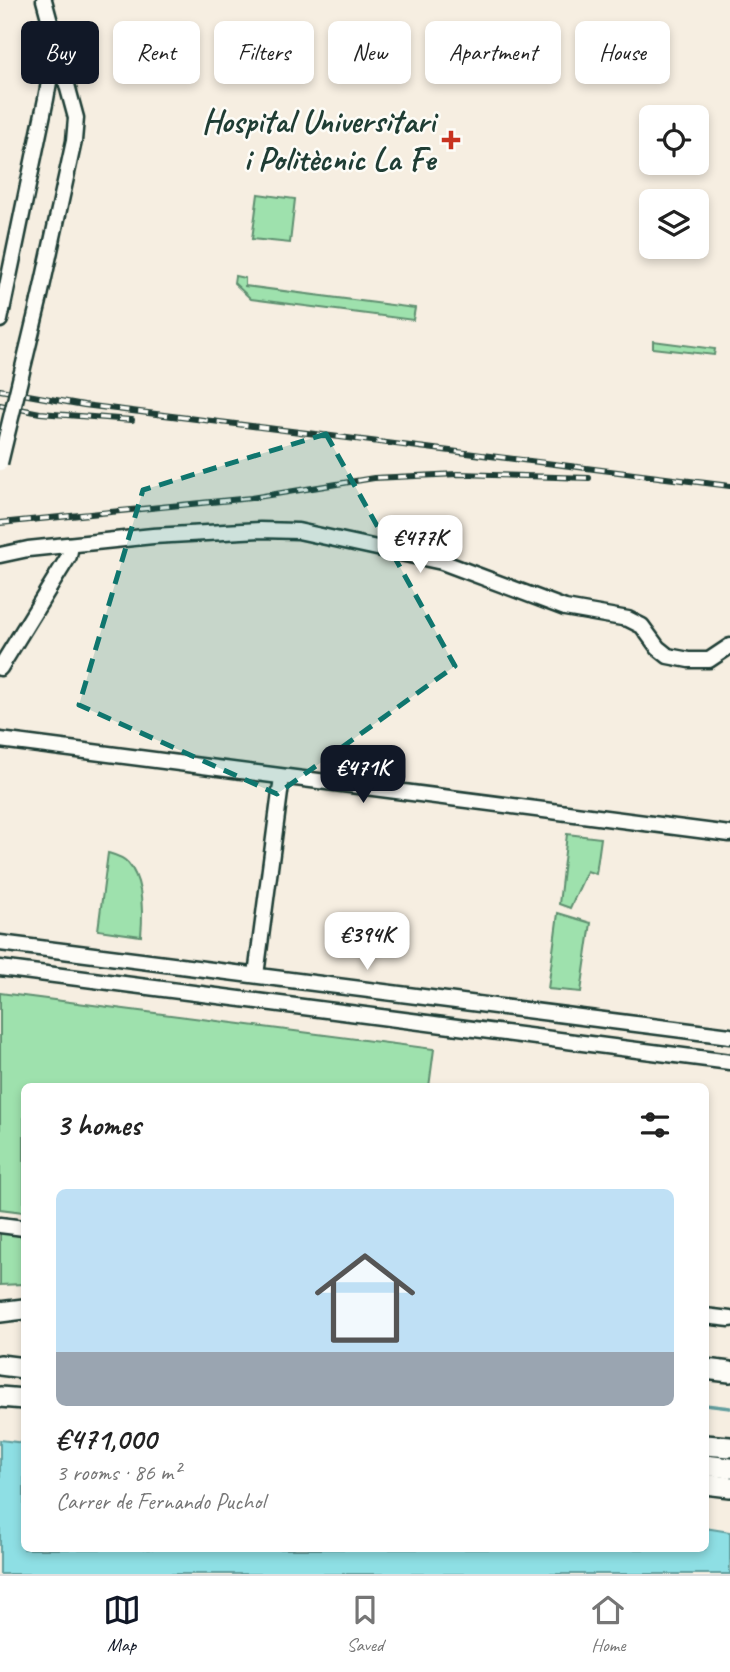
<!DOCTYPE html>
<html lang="en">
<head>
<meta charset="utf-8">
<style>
	body { margin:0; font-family:Caveat,sans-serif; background:#f6f6f6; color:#222; height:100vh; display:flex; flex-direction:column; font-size:26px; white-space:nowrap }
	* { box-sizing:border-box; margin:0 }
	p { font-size:23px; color:#767676 }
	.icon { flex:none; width:38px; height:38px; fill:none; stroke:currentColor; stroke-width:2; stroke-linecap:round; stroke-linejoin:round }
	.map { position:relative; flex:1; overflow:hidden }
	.drawer { position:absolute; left:21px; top:1083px; width:688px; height:469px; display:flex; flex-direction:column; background:#fff; border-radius:10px; box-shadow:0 4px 10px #0003 }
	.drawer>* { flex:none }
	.top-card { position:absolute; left:21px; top:21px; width:690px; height:63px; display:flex; gap:14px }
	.buttons { position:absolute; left:639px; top:105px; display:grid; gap:14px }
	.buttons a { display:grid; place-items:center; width:70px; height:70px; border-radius:10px; background:#fff; box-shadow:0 4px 10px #0003; font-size:35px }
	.price { position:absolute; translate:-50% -60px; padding:0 16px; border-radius:14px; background:#fff; color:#222; font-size:23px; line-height:46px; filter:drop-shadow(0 2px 4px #0008) }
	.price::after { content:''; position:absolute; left:50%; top:42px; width:21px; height:16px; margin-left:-10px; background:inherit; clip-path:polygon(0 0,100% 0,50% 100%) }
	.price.selected { background:#111827; color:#fff }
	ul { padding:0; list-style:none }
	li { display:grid; align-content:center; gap:14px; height:371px; padding:0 35px }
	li+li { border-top:2px solid #e0e0e0 }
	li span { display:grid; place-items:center; height:217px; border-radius:10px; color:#555 }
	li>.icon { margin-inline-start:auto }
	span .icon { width:126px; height:126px; fill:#fffc; stroke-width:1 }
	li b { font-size:30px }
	h2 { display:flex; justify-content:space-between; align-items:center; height:84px; padding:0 35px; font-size:30px }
	.chip { padding:0 24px; border-radius:10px; background:#fff; box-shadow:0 4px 10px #0003; font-size:24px; line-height:63px }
	.chip.selected { background:#111827; color:#fff }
	.tab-bar { display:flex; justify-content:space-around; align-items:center; height:98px; border-top:2px solid #e0e0e0; background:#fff; font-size:19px; color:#767676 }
	.tab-bar a { display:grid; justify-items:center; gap:4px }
	.tab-bar .selected { color:#111827 }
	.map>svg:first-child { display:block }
</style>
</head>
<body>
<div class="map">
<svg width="730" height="1574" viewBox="0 0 730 1574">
	<rect width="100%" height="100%" fill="#f6eee1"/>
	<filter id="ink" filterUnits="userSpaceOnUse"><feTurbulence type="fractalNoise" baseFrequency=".0143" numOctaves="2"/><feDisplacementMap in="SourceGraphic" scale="14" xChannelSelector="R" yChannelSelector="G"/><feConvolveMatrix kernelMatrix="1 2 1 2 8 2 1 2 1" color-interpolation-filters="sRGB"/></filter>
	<g filter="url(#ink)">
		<g fill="#9ee1ad" stroke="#5e8f70" stroke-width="2">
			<polygon points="258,194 295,199 290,243 252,239"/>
			<polygon points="235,276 245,278 245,286 415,308 413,320 251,299 234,283"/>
			<polygon points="653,341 715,349 714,355 653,348"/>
			<polygon points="567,834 601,838 596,874 587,871 570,908 559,904"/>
			<path d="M 108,853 C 115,855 123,857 128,863 C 144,881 143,914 141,936 L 98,930 Z"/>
			<polygon points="558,913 591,923 581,992 548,989"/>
			<polygon points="0,993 434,1049 429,1087 24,1087 24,1212 0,1209"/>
			<polygon points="0,1231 24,1237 24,1284 0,1285"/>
		</g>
		<polygon fill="#8edfe4" stroke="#629e9e" stroke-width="2" points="0,1440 24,1443 24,1549 705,1549 705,1528 730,1532 730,1574 0,1574"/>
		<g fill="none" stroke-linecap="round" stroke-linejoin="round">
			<polyline stroke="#629e9e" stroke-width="3.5" points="705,1405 730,1408"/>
			<g stroke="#1f3d34" stroke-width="19">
				<g id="minor">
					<polyline points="39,301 74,141 76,118 44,0"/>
					<polyline points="0,320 46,99 52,65 50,39"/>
					<polyline points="0,555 28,549 153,536 260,530 298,531 442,562 565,608 628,619 642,626 658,648 668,656 689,660 709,660 730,646"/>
					<polyline points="0,668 69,556 71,546"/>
					<polyline points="0,740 730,834"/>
					<polyline points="0,943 730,1036"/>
					<polyline points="0,968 730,1062"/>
					<polyline points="256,975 282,777"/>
					<polyline points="0,1225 24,1228"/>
					<polyline points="705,1316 730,1319"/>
				</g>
			</g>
			<g stroke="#1f3d34" stroke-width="24">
				<g id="highway">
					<polyline points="0,1312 24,1309"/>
					<polyline points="0,1365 24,1368"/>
					<polyline points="705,1369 730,1372"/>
					<polyline points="0,1397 24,1399"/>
					<polyline points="705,1445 730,1447"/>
					<polyline points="705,1465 730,1468"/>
					<polyline points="705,1484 730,1487"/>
				</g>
			</g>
			<use href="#minor" stroke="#fdfcf7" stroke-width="14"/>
			<use href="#highway" stroke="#fdfcf7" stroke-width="19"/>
			<g stroke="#1f3d34" stroke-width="6">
				<g id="rail">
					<polyline points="0,390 84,405 730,486"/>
					<polyline points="0,405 40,413 132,420"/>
					<polyline points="0,523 251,498 374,478 458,474 589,478"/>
				</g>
			</g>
			<use href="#rail" stroke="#fdfcf7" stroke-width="3.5" stroke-dasharray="10" stroke-linecap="butt"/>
			<g stroke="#1f3d34" stroke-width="19" stroke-linecap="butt">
				<polyline id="minor-bridge" points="0,463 39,301"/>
			</g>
			<use href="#minor-bridge" stroke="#fdfcf7" stroke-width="14"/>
		</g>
	</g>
	<path fill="#0f766e" fill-opacity="0.2" stroke="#0f766e" stroke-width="5" stroke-dasharray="14 9" stroke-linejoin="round" d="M 326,434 L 455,666 L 277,794 L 79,705 L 143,490 Z"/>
	<path fill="#c8321e" stroke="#fdfcf7" stroke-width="2.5" d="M447.5 129.5h7v7h7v7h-7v7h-7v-7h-7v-7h7z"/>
	<g text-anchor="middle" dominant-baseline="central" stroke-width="5" stroke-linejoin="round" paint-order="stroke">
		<g font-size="33" font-weight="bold" fill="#1f3d34" stroke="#fdfcf7" text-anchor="end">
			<text x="435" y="121">Hospital Universitari<tspan x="435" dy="38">i Politècnic La Fe</tspan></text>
		</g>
	</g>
</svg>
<div class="buttons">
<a><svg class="icon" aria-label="locate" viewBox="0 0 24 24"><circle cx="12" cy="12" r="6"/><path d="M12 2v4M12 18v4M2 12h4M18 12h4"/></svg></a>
<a><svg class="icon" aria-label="layers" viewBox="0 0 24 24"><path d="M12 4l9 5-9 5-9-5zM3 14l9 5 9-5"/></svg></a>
</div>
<b class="price" style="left:420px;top:575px">€477K</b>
<b class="price selected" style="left:363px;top:805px">€471K</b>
<b class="price" style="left:367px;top:972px">€394K</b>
<div class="top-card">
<a class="chip selected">Buy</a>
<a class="chip">Rent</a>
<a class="chip">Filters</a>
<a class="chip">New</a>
<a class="chip">Apartment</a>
<a class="chip">House</a>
</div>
<section class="drawer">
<h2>3 homes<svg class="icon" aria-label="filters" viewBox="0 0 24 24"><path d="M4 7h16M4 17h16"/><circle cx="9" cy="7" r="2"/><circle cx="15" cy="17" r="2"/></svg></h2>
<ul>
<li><span style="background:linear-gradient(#bfe0f5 75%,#9aa5b1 0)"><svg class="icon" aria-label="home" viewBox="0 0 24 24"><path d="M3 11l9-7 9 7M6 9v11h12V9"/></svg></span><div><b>€471,000</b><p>3 rooms · 86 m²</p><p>Carrer de Fernando Puchol</p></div></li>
</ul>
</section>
</div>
<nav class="tab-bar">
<a class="selected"><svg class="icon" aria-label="map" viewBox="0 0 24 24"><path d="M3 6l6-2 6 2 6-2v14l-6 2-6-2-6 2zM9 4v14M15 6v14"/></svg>Map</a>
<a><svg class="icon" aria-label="saved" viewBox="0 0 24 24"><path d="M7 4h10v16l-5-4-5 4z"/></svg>Saved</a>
<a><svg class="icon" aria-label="home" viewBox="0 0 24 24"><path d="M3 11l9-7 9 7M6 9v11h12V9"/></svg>Home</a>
</nav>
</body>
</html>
